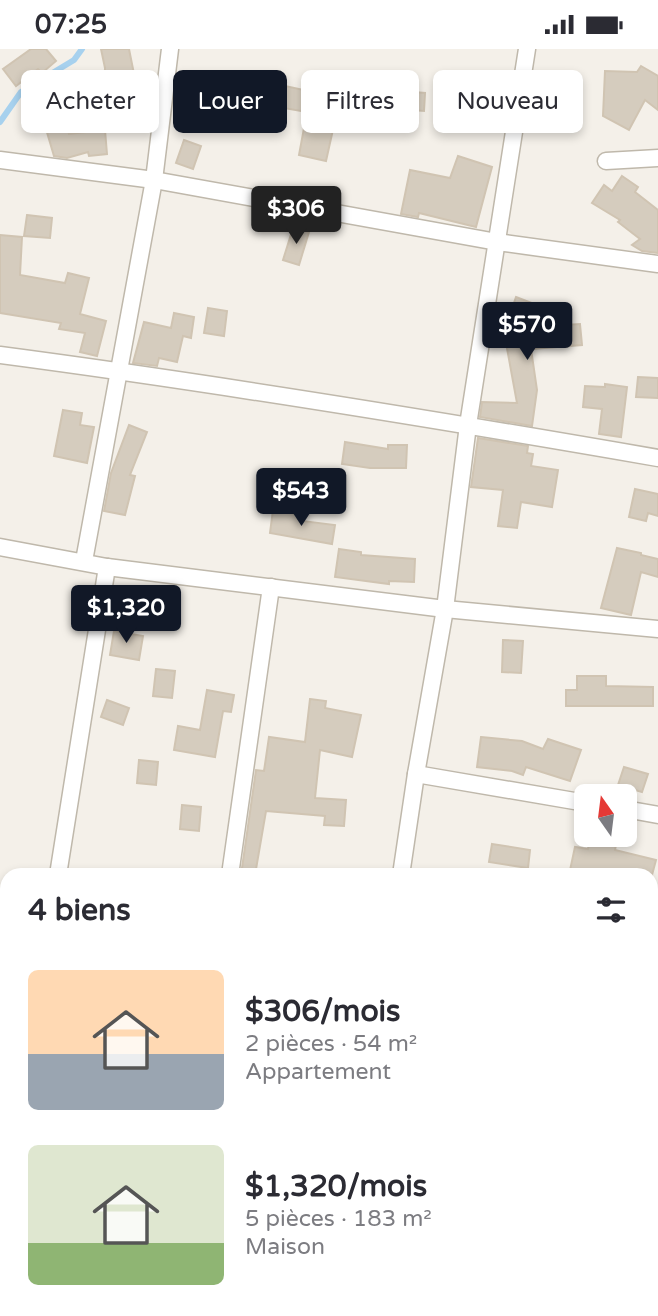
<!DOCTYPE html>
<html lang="fr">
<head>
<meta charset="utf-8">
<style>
	body { margin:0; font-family:"Varela Round",sans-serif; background:#f7f7f7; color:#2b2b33; height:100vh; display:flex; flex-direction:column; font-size:26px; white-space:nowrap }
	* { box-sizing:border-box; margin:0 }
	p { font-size:23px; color:#7c7c81 }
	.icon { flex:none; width:38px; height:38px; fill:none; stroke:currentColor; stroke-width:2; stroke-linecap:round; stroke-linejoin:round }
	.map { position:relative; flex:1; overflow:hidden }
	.sheet { position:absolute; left:0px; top:819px; width:658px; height:448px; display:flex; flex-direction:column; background:#fff; border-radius:21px 21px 0 0; box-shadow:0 4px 10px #0003 }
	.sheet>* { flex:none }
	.guide { position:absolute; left:21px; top:21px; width:616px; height:63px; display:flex; gap:14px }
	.needle { width:46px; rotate:346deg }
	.buttons { position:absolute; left:574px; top:735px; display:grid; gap:14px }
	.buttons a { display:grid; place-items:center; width:63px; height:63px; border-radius:10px; background:#fff; box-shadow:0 4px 10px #0003; font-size:35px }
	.price { position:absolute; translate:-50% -60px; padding:0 16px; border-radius:7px; background:#111827; color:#fff; font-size:23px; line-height:46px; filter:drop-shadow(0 2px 4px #0008) }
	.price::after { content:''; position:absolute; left:50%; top:42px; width:21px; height:16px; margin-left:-10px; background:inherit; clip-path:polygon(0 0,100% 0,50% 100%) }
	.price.selected { background:#222; color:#fff }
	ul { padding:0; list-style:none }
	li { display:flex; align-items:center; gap:21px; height:175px; padding:0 28px }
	li span { display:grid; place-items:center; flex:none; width:196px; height:140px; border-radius:10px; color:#555 }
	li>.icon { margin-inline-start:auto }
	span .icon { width:84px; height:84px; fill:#fffc; stroke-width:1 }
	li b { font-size:30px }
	h2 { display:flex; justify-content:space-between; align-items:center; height:84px; padding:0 28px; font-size:30px }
	.chip { padding:0 24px; border-radius:10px; background:#fff; box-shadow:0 4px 10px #0003; font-size:24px; line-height:63px }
	.chip.selected { background:#111827; color:#fff }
	.status { display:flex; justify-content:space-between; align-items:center; height:49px; padding:0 35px; background:#fff; direction:ltr }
	.status svg { height:19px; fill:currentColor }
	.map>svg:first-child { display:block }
</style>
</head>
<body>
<div class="status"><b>07:25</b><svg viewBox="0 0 49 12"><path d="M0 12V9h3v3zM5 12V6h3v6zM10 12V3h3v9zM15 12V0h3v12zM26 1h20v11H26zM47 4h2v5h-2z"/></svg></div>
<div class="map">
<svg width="658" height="1267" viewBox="0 0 658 1267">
	<rect width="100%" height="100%" fill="#f4f0e9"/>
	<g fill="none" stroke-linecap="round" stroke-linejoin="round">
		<g stroke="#a7d1ee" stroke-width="6">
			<polyline points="0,73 21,43 74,11 82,0"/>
			<polyline points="651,984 658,980"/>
		</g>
	</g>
	<g fill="#d5ccbe" stroke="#d0c4b2" stroke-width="2">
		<polygon points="31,0 46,0 56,12 42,24 38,20 16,37 3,20"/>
		<polygon points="101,0 129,0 134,25 142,25 141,42 104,41 105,19"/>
		<polygon points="641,17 658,27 658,61 645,51 629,81 603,67 605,22 637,23"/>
		<polygon points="246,27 286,34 285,37 345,50 342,68 336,67 326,112 299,106 307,63 278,58 278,53 243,47"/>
		<polygon points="401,42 425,44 424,62 400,60"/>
		<polygon points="99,45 117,45 118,62 99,62"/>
		<polygon points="66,74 69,85 105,81 107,105 89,107 88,103 67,109 54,107 46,80"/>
		<polygon points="184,91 201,97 193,120 176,114"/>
		<polygon points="458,107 492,118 476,178 419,164 418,168 401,165 410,121 450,129"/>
		<polygon points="622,127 638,138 635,143 658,161 658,204 642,202 632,196 640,190 618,173 620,171 592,154 604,136 612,142"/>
		<polygon points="27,166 52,169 50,189 24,187"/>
		<polygon points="293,179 309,183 299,216 283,211"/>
		<polygon points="0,186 22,188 20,226 65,234 68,224 89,229 80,265 106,272 97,307 80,303 85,284 59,280 61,274 0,264"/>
		<polygon points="516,248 532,254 528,267 532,268 529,278 580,275 582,296 531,300 537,341 532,377 480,368 482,353 517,354 504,283"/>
		<polygon points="208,259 227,262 224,287 204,284"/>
		<polygon points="174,264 194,268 191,289 183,287 177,313 159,309 157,317 133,314 144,273 171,279"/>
		<polygon points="638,328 658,329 658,349 636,348"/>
		<polygon points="605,335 627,338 621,388 599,385 602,360 583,358 585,337 605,338"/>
		<polygon points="63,361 82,364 80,376 94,378 87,414 54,407"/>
		<polygon points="129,376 147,383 130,426 135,427 125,466 104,462 111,424"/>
		<polygon points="478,389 528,397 527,404 533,405 531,417 558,421 552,458 521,453 517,479 498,477 503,441 471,438"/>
		<polygon points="345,393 388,400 388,396 407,396 406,419 370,419 342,415"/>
		<polygon points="635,440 658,445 658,467 648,464 646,472 629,468"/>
		<polygon points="273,461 303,466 302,472 335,476 332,495 270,484"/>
		<polygon points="617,499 641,504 641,506 658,510 658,528 641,523 631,566 601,559"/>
		<polygon points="339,500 361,503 361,506 415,510 414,533 389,532 389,535 335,528"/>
		<polygon points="114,582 143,587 139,611 110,606"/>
		<polygon points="503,591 523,592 521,624 502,623"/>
		<polygon points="156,620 175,622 172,649 153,647"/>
		<polygon points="577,627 606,627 606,637 653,638 653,657 566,657 566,641 577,641"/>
		<polygon points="207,641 234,646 231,663 223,662 215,708 174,701 178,677 200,681"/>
		<polygon points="310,650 326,652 325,659 361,666 352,708 320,701 315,749 346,751 344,777 324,776 325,767 266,762 255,826 241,826 256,721 264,722 269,688 305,693"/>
		<polygon points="107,651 129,659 123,676 101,668"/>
		<polygon points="481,688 522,692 543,700 548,690 581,701 570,732 526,718 523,726 512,722 477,718"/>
		<polygon points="139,711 158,713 156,736 137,734"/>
		<polygon points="624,718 648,725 642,743 618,736"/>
		<polygon points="182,756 201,758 199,782 180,780"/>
		<polygon points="591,786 618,786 615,801 656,811 652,826 569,826 575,798 588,800"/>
		<polygon points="492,795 530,801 528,819 489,813"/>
	</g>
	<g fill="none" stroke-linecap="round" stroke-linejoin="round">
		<g stroke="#bfb8ab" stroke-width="19">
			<g id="minor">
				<polyline points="0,111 154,131 497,193 658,215"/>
				<polyline points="606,112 658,109"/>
				<path d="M 0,306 C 220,335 439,371 658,409"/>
				<polyline points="0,498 107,518 445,560 658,580"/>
				<polyline points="84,512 154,131 170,0"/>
				<polyline points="416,725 586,754"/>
				<polyline points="625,760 658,766"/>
				<polyline points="58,826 107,518"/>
				<polyline points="230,826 271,538"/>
				<polyline points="401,826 416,725 445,560 468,376 527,0"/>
				<polyline points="0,851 7,852"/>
				<polyline points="651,955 658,956"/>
				<polyline points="0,1114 7,1080"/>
				<polyline points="0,1174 7,1177"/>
				<polyline points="231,1260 250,1267"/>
				<polyline points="326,1267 327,1260"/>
			</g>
		</g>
		<use href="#minor" stroke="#fff" stroke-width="16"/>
	</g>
</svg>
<div class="buttons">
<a><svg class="needle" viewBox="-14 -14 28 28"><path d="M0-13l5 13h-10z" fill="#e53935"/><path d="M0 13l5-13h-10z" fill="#7c7c81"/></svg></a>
</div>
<b class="price selected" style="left:296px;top:197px">$306</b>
<b class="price" style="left:527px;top:313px">$570</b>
<b class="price" style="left:301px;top:479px">$543</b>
<b class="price" style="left:126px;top:596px">$1,320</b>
<div class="guide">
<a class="chip">Acheter</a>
<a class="chip selected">Louer</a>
<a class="chip">Filtres</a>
<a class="chip">Nouveau</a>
</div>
<section class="sheet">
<h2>4 biens<svg class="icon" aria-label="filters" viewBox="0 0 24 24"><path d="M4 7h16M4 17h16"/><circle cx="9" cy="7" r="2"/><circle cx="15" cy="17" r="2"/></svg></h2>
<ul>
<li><span style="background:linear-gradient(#ffd9b3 60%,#9aa5b1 0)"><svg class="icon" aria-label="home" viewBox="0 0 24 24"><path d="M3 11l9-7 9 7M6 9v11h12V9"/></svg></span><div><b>$306/mois</b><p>2 pièces · 54 m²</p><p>Appartement</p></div></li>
<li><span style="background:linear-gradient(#dfe7d0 70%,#8fb573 0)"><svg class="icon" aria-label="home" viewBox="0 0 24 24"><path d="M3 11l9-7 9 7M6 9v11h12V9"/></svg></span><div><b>$1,320/mois</b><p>5 pièces · 183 m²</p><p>Maison</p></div></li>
</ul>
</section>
</div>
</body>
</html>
